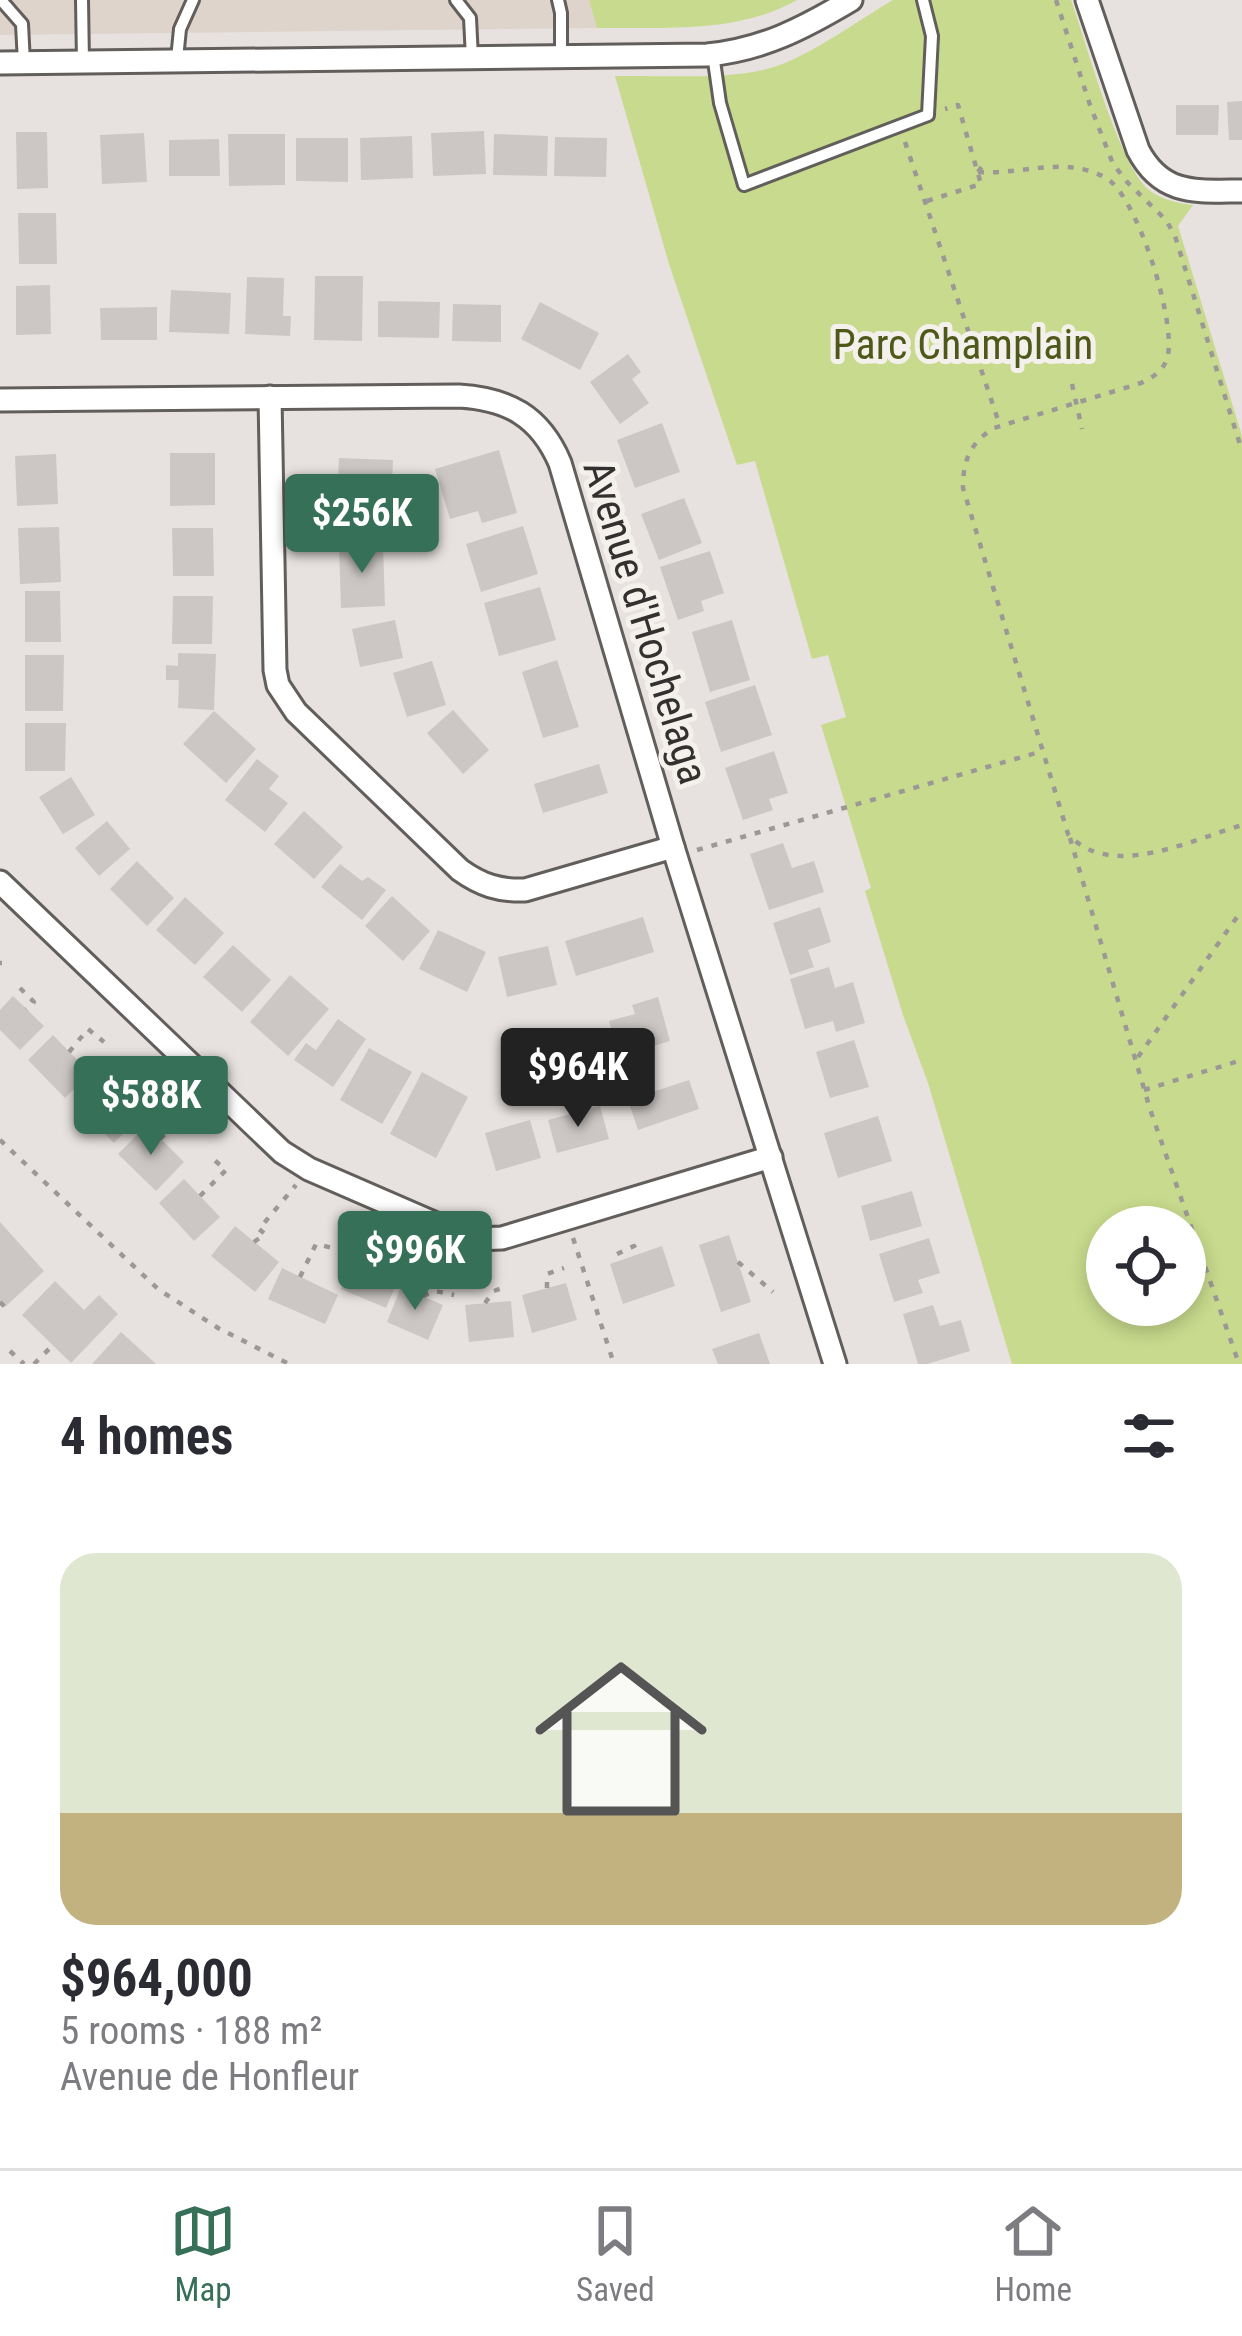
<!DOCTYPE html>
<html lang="en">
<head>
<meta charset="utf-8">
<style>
	body { margin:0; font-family:"Roboto Condensed",sans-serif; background:#f7f7f7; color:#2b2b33; height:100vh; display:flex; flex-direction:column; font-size:45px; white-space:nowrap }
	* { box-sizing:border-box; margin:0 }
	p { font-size:39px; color:#7c7c81 }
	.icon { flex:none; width:66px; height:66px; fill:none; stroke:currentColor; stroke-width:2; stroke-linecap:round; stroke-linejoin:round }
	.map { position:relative; height:1364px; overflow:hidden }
	.details { display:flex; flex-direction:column; background:#fff; flex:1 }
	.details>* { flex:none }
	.buttons { position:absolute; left:1086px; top:1206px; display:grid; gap:24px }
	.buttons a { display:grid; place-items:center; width:120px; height:120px; border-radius:50%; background:#fff; box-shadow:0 6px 18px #0003; font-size:60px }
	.price { position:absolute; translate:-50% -102px; padding:0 27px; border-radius:12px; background:#377059; color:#fff; font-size:39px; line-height:78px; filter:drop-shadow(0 3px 6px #0008) }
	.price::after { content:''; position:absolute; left:50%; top:72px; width:36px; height:27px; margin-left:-18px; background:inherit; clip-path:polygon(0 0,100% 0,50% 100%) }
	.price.selected { background:#222; color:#fff }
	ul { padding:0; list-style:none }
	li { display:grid; align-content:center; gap:24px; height:636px; padding:0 60px }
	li+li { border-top:3px solid #e1e1e2 }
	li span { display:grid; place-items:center; height:372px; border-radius:36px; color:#555 }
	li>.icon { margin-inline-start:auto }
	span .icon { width:216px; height:216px; fill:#fffc; stroke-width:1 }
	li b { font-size:51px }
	h2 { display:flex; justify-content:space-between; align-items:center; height:144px; padding:0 60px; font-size:51px }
	.menu { display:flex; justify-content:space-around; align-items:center; height:168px; border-top:3px solid #e1e1e2; background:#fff; font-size:33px; color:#7c7c81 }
	.menu a { display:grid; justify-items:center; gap:6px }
	.menu .selected { color:#377059 }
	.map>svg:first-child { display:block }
</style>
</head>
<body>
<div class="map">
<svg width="1242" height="1364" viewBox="0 0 1242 1364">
	<rect width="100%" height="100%" fill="#e7e2df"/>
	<polygon fill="#ded4cc" points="0,0 589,0 597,28 0,35"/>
	<g fill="#c8da8d" fill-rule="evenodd">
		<path d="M 589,0 L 797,0 C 737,34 664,27 597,28 Z"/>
		<path d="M 893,0 L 1071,0 C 1086,41 1119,166 1149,190 C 1162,200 1177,203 1193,205 L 1178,226 L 1242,436 L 1242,1364 L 1012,1364 L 928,1083 L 903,1015 L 865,891 L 871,888 L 821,725 L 846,717 L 828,655 L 812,659 L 755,461 L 737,465 L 669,264 L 615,76 C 664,75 732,81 777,66 C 816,52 857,21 893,0 ZM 1107,1227 L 1185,1227 L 1185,1305 L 1107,1305 Z"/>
	</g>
	<g fill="#ccc7c5">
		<polygon points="1242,101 1242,140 1229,140 1227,102"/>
		<polygon points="1176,105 1219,105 1218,135 1176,135"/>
		<polygon points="484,131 486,174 433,176 431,133"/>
		<polygon points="16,132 47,132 48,188 17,189"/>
		<polygon points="144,133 147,182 102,184 100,135"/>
		<polygon points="228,134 285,134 285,185 229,186"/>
		<polygon points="494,134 548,136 547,176 493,175"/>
		<polygon points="412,136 413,178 361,180 360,138"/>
		<polygon points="555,137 607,138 606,177 554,176"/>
		<polygon points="296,138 348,138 348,182 296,181"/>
		<polygon points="219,139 220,176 169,176 169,140"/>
		<polygon points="18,213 56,213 57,264 19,264"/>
		<polygon points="315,276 363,276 362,341 314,340"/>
		<polygon points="247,277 284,278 283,316 291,316 290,336 245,334"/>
		<polygon points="50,285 51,334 16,335 16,286"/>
		<polygon points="171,290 231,293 229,334 169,332"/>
		<polygon points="378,301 440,302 439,338 378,337"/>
		<polygon points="540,302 599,333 580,370 521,339"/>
		<polygon points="453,304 501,305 501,342 452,341"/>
		<polygon points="157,307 157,340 101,340 100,308"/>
		<polygon points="628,354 641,372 632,379 649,403 620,424 590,382"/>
		<polygon points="662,423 680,472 635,488 617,440"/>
		<polygon points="499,450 517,513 482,523 478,511 450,519 435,469"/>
		<polygon points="170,453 215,453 215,505 170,506"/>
		<polygon points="56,454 58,504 17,506 15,456"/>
		<polygon points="339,458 393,460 391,503 337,502"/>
		<polygon points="684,498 702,543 659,560 641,514"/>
		<polygon points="523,526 538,574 481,592 466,544"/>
		<polygon points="59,527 61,582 20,584 18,528"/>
		<polygon points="172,528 213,528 214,576 173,576"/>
		<polygon points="383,545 385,606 341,608 339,547"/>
		<polygon points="710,551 724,593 701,601 704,611 678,620 660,567"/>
		<polygon points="540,587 556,640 499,656 484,603"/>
		<polygon points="25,591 60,591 61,642 25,642"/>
		<polygon points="173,596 213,596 212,644 172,644"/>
		<polygon points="395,620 403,658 360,667 352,629"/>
		<polygon points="732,620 750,680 710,692 692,632"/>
		<polygon points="178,653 216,654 214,710 178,708 179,680 166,680 166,665 178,666"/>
		<polygon points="25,655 64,655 63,711 25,711"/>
		<polygon points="557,660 579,727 543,738 522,672"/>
		<polygon points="432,661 446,705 407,717 393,673"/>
		<polygon points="755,685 772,735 721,752 705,702"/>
		<polygon points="453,710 489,750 463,774 427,733"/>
		<polygon points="214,711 256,749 226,783 183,744"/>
		<polygon points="25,723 66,723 65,771 25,771"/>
		<polygon points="774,751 788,793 769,799 773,810 743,820 725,768"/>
		<polygon points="257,759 279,776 269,789 288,803 265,832 225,800"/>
		<polygon points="599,764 608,793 543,813 534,784"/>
		<polygon points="71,777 95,815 63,834 39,797"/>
		<polygon points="304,811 343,847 314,879 274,844"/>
		<polygon points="107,821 130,849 99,876 75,848"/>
		<polygon points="783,843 792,868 814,861 824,892 769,910 750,854"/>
		<polygon points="137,861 174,898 147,926 110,889"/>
		<polygon points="340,864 362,881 368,877 386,890 362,920 321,887"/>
		<polygon points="392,896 430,931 403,961 365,926"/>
		<polygon points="185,897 224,933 195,965 156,930"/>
		<polygon points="820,907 831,942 808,950 814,967 790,975 773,923"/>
		<polygon points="643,917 654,952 576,976 565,941"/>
		<polygon points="438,930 486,952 467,992 419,969"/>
		<polygon points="233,945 271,980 242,1012 203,977"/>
		<polygon points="548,946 557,985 507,997 498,957"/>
		<polygon points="829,967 835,988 853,982 865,1023 836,1032 833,1021 805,1029 790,979"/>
		<polygon points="290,975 329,1009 288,1056 250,1022"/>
		<polygon points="13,996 44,1026 20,1050 0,1030 0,1010"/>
		<polygon points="658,997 670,1041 619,1056 609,1021 635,1014 632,1005"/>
		<polygon points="338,1019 366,1039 333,1087 294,1060 306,1043 316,1050"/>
		<polygon points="53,1035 90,1073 65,1098 28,1060"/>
		<polygon points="854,1040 869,1087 830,1098 816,1052"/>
		<polygon points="369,1048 412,1072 382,1124 340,1100"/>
		<polygon points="422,1072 468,1097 436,1158 390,1134"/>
		<polygon points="105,1079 142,1115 114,1143 77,1106"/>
		<polygon points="689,1080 699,1109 638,1130 628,1100"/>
		<polygon points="600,1106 609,1139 557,1153 548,1120"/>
		<polygon points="878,1116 892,1161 838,1178 824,1133"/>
		<polygon points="530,1120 541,1158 496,1171 485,1133"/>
		<polygon points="147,1125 184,1162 156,1191 118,1154"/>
		<polygon points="184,1179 220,1217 194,1241 159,1203"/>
		<polygon points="912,1191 922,1226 870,1241 861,1206"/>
		<polygon points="0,1222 44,1271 5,1307 0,1302"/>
		<polygon points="235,1226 279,1262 255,1292 211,1256"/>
		<polygon points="729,1235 751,1302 721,1312 699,1245"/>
		<polygon points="929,1238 940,1273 918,1280 923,1293 894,1302 879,1254"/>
		<polygon points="662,1246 675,1286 623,1304 610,1264"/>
		<polygon points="353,1259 399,1278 386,1308 341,1289"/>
		<polygon points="282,1268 338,1295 325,1324 268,1299"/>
		<polygon points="55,1281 84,1310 99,1295 118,1314 71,1363 22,1315"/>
		<polygon points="566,1283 577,1320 532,1333 522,1295"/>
		<polygon points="401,1287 443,1305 428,1340 387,1322"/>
		<polygon points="511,1301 514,1337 469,1342 465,1305"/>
		<polygon points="933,1305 940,1326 961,1320 970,1351 927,1364 918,1364 903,1314"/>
		<polygon points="121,1332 156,1364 92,1364"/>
		<polygon points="759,1333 770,1364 718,1364 712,1349"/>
	</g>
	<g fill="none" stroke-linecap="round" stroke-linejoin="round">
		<g stroke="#625e5b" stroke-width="16">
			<g id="lane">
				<polyline points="1,0 22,24 24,63"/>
				<polyline points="82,0 83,62"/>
				<polyline points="456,0 470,18 472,58"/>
				<polyline points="558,0 561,13 561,57"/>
				<polyline points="713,54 720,103 744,185 928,115 932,36 923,0"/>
				<polyline points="177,59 180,29 193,0"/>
			</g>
		</g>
		<g stroke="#625e5b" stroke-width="27">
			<g id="street">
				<path d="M 1087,0 L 1138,150 C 1162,196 1196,191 1242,191"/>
				<path d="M 0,63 L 707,55 C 762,50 804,28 851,0"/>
				<path d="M 270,397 L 275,670 L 278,685 L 296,712 L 460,870 C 481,885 499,891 525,890 L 673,847"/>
				<path d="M 0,400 L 459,396 C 508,399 540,416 560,463 L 673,847 L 835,1364"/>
				<polyline points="0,882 282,1152 309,1169 461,1235 475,1239 502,1238 771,1157"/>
			</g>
		</g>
		<g stroke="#9c9896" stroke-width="4.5" stroke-dasharray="6 9" stroke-linecap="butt">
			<polyline points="1056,0 1090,105 1113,164 1128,183 1166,220 1175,236 1242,451"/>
			<polyline points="905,142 1000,426"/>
			<path d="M 978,172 C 1023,175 1065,155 1106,178 C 1137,195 1178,325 1167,359 C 1162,372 1153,377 1141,383 L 994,428 C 970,443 963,460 963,488 L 1068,834 C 1110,881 1191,840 1242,825"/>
			<polyline points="978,172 986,161"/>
			<polyline points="927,201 981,184 958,105 945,109"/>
			<polyline points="1072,384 1082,429"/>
			<polyline points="1070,838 1150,1109 1239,1364"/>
			<polyline points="697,850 1043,751"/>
			<polyline points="0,963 2,963"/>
			<polyline points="20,988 34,1002 26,1009"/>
			<polyline points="69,1052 88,1029 104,1042"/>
			<polyline points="1138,1057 1242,910"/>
			<polyline points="1144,1090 1242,1060"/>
			<polyline points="125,1098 135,1086 128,1057"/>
			<polyline points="160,1139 175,1123 191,1139"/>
			<polyline points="0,1140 158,1289 218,1328 289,1364"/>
			<polyline points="200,1196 226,1170 213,1159"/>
			<polyline points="573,1238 614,1364"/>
			<polyline points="371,1240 391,1250 381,1271"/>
			<polyline points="254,1242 265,1234 259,1229 296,1185"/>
			<polyline points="617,1254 634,1246 638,1255"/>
			<polyline points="738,1262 773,1292"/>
			<polyline points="300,1277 316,1244 337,1249"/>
			<polyline points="547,1288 547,1274 564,1268"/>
			<polyline points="423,1296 435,1291 454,1295"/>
			<polyline points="0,1302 5,1307"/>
			<polyline points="485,1303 494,1291 508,1286"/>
			<polyline points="10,1351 24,1364"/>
			<polyline points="34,1364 53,1345"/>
		</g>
		<use href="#lane" stroke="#fff" stroke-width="10"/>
		<use href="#street" stroke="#fff" stroke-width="21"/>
	</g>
	<g text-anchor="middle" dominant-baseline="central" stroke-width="10" stroke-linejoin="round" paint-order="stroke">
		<g font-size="42" fill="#4e5919" stroke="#f4f0ec">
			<text x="963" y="344">Parc Champlain</text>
		</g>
		<g font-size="42" fill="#333130" stroke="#f4f0ec">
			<text transform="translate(646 622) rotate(73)">Avenue d'Hochelaga</text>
		</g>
	</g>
</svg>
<div class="buttons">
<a><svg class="icon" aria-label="locate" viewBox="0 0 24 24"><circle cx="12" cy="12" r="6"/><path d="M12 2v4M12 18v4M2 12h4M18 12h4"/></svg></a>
</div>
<b class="price" style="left:362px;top:576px">$256K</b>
<b class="price selected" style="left:578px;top:1130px">$964K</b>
<b class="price" style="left:151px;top:1158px">$588K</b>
<b class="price" style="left:415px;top:1313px">$996K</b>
</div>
<section class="details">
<h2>4 homes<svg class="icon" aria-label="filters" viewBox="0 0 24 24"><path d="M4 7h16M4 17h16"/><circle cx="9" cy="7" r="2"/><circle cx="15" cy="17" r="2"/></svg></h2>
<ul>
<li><span style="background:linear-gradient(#dfe7d0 70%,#c2b280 0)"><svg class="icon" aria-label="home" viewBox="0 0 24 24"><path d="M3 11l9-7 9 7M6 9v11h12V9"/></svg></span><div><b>$964,000</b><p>5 rooms · 188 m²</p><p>Avenue de Honfleur</p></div></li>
</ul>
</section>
<nav class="menu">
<a class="selected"><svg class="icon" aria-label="map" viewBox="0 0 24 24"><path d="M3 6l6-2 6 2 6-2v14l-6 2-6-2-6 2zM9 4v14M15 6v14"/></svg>Map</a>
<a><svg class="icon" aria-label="saved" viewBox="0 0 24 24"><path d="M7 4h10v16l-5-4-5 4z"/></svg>Saved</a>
<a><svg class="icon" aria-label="home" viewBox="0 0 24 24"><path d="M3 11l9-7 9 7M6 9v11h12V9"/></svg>Home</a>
</nav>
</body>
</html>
